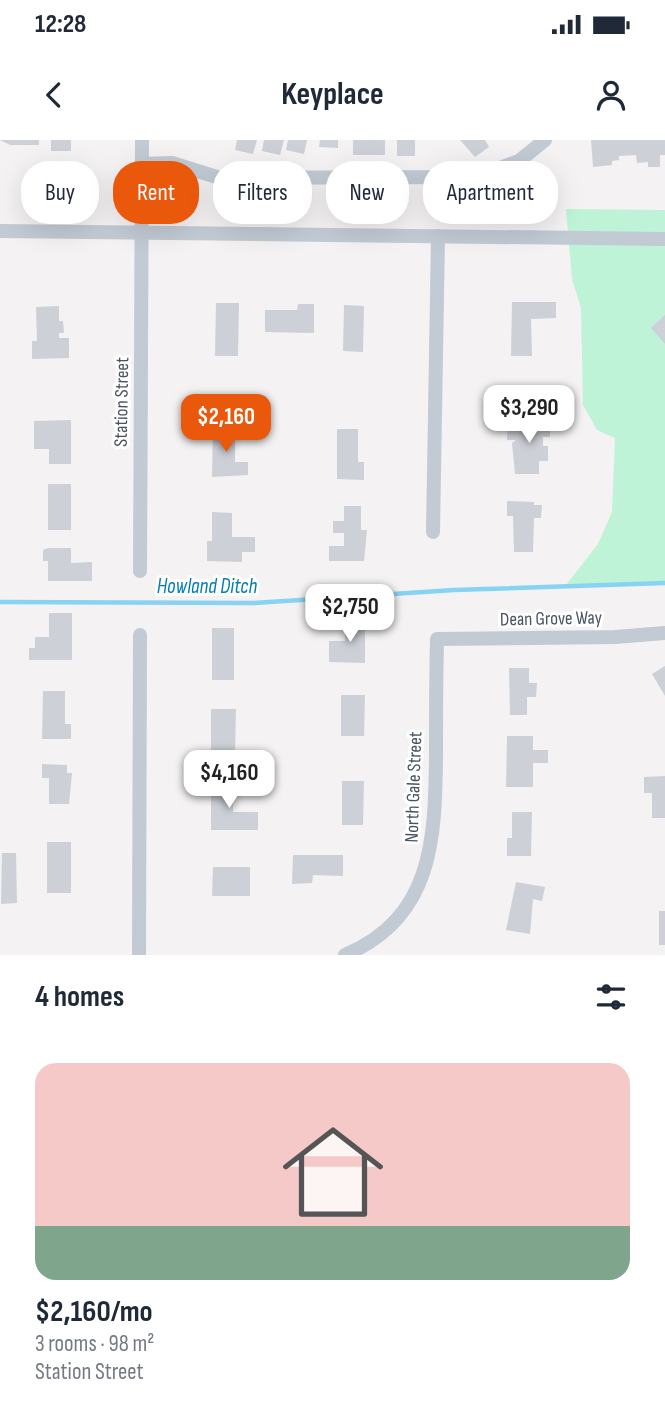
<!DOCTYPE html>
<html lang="en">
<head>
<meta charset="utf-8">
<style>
	body { margin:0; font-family:"Sofia Sans Condensed",sans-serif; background:#f6f6f7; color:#1f2937; height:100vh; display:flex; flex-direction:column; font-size:26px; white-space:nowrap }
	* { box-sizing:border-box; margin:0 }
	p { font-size:23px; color:#747a83 }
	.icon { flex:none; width:38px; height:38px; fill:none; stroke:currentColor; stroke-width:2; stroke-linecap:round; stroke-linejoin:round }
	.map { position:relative; height:815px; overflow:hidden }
	.side { display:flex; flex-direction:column; background:#fff; flex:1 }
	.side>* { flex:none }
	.guide { position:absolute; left:21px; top:21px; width:623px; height:63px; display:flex; gap:14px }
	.price { position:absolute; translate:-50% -60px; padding:0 16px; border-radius:14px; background:#fff; color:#222; font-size:23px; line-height:46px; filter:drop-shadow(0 2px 4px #0008) }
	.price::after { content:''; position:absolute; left:50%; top:42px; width:21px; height:16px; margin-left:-10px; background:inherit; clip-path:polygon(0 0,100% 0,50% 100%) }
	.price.on { background:#ea580c; color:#fff }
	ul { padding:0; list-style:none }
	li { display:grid; align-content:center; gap:14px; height:371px; padding:0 35px }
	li+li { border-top:2px solid #e0e1e3 }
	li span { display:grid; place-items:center; height:217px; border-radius:21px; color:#555 }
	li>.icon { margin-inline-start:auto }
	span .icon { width:126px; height:126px; fill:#fffc; stroke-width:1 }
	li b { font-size:30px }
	h2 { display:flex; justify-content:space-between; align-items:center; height:84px; padding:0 35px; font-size:30px }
	.tag { padding:0 24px; border-radius:28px; background:#fff; box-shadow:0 7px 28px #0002; font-size:24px; line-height:63px }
	.tag.on { background:#ea580c; color:#fff }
	.status { display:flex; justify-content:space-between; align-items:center; height:49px; padding:0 35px; background:#fff; direction:ltr }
	.status svg { height:19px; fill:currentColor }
	header { display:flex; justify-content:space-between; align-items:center; height:91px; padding:0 35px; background:#fff; font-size:32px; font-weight:700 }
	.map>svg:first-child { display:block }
</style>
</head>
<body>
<div class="status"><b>12:28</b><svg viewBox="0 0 49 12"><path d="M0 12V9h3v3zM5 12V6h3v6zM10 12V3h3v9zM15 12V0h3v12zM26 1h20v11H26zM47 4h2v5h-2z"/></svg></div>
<header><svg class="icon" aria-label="back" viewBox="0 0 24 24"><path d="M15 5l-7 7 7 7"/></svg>Keyplace<svg class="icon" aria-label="person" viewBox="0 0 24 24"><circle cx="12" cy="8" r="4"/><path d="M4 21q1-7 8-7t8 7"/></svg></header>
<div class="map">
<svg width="665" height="815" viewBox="0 0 665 815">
	<rect width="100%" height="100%" fill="#f4f2f2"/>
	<polygon fill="#bef3d8" points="566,69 665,70 665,443 566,445 598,404 612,372 615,298 597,290 583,265 581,168 572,139"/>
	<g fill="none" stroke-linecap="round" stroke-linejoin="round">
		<polyline stroke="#88d3f3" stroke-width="4.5" points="0,462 253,463 454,450 665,443"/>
	</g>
	<g fill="#cdd0d6">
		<polygon points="0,0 39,0 39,5 10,5"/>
		<rect x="51" y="0" width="20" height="11"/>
		<polygon points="237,0 257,0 253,14 235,10"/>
		<polygon points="264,0 284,0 280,15 262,11"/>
		<polygon points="288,0 307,0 304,14 286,10"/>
		<polygon points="320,0 338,0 338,8 319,7"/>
		<rect x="353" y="0" width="32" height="15"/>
		<rect x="397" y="0" width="18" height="16"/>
		<polygon points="460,0 485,0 489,7 475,17"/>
		<polygon points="591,0 665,0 665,15 660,15 660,27 648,27 648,22 637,23 636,15 619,16 619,20 612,21 612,25 593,27"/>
		<polygon points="512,162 556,162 556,178 531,179 532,216 511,216"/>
		<polygon points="216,163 239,163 238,216 215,216"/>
		<polygon points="298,164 314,164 314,193 265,192 265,170 297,170"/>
		<polygon points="344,165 364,166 363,212 343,211"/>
		<polygon points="59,166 59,181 63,181 64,193 59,193 59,198 69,198 69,218 32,219 32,201 37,201 36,167"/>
		<polygon points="665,175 665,204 651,188"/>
		<polygon points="71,280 71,324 49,324 49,309 34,309 34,281"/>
		<polygon points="508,281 550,281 550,297 543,297 543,306 548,306 548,321 539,321 539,334 515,334 512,303 516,300 507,300"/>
		<polygon points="213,286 235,287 235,322 248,322 248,335 212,337"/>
		<polygon points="337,289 358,289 358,322 364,322 364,340 337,339"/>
		<rect x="48" y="344" width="23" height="46"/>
		<polygon points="507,361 534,362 534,365 542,365 541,378 534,378 533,412 514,412 513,376 507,376"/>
		<polygon points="344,366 361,366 361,390 367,390 364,421 329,421 329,406 344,406 344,393 333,393 333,381 344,381"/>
		<polygon points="212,372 232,373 232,397 255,397 255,412 242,412 242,422 207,421 207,401 212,401"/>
		<polygon points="48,408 71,408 71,423 92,422 92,441 48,441 48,421 43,421 43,410"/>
		<polygon points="49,473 72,473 72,520 29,520 29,508 35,508 35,497 49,497"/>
		<polygon points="345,479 365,479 365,523 329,522 329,501 345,501"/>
		<rect x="212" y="488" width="22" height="52"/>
		<polygon points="665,526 665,556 652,534"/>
		<polygon points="509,528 529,528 529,543 537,543 536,557 527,557 527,575 510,575"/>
		<polygon points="43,551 65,551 65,584 71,584 71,599 42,599"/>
		<polygon points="341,555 365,555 364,596 341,596"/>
		<polygon points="211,569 236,569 235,613 211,613"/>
		<polygon points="507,596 533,596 533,610 548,610 548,623 533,623 533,647 506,647"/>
		<polygon points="42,624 67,625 67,633 72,633 69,664 49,664 49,638 42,638"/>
		<polygon points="665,636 665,678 652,678 652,653 644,653 644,637"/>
		<polygon points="211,641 233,641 233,672 258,672 258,690 211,690"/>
		<polygon points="342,641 364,641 363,685 342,685"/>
		<polygon points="512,672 532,672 531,716 507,716 507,698 512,698"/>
		<rect x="47" y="702" width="24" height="51"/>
		<polygon points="2,713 16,713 17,763 1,764"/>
		<polygon points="293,715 343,715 343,736 313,735 312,743 292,744"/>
		<polygon points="213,727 250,727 250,756 212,756"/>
		<polygon points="516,742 545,747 542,761 533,759 530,794 506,790"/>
		<rect x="659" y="771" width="6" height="34"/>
	</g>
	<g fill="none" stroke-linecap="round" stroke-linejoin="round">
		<g stroke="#c2cad4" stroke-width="14">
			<polyline points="142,24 172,23 220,38 475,37 519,21 545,0"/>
			<polyline points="0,91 665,99"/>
			<polyline points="433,392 438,96"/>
			<polyline points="140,431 142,0"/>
			<polyline points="139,815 140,495"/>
			<path d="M 345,815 C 433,778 435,699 436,617 C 436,578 436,538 437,499 L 615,497 L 665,493"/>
		</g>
	</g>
	<g text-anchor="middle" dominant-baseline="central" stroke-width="6" stroke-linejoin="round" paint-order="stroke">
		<g font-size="19" fill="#485261" stroke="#fff">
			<text transform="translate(122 262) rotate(-89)">Station Street</text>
			<text transform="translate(551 479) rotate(-1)">Dean Grove Way</text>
			<text transform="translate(414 647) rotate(-88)">North Gale Street</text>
		</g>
		<g font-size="21" font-style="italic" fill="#027cb2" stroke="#fff">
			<text x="207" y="446">Howland Ditch</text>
		</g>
	</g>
</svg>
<b class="price" style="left:529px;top:305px">$3,290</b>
<b class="price on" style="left:226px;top:314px">$2,160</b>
<b class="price" style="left:350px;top:504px">$2,750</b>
<b class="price" style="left:229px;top:670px">$4,160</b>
<div class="guide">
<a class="tag">Buy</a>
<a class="tag on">Rent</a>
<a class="tag">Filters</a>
<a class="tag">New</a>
<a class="tag">Apartment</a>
</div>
</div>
<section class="side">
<h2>4 homes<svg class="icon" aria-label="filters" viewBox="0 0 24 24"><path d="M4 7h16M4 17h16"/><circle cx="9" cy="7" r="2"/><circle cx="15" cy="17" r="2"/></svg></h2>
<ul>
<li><span style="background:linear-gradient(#f6c9c9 75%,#7fa58c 0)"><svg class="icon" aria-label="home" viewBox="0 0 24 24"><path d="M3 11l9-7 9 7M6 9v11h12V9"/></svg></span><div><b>$2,160/mo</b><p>3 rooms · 98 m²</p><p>Station Street</p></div></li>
</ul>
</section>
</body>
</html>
